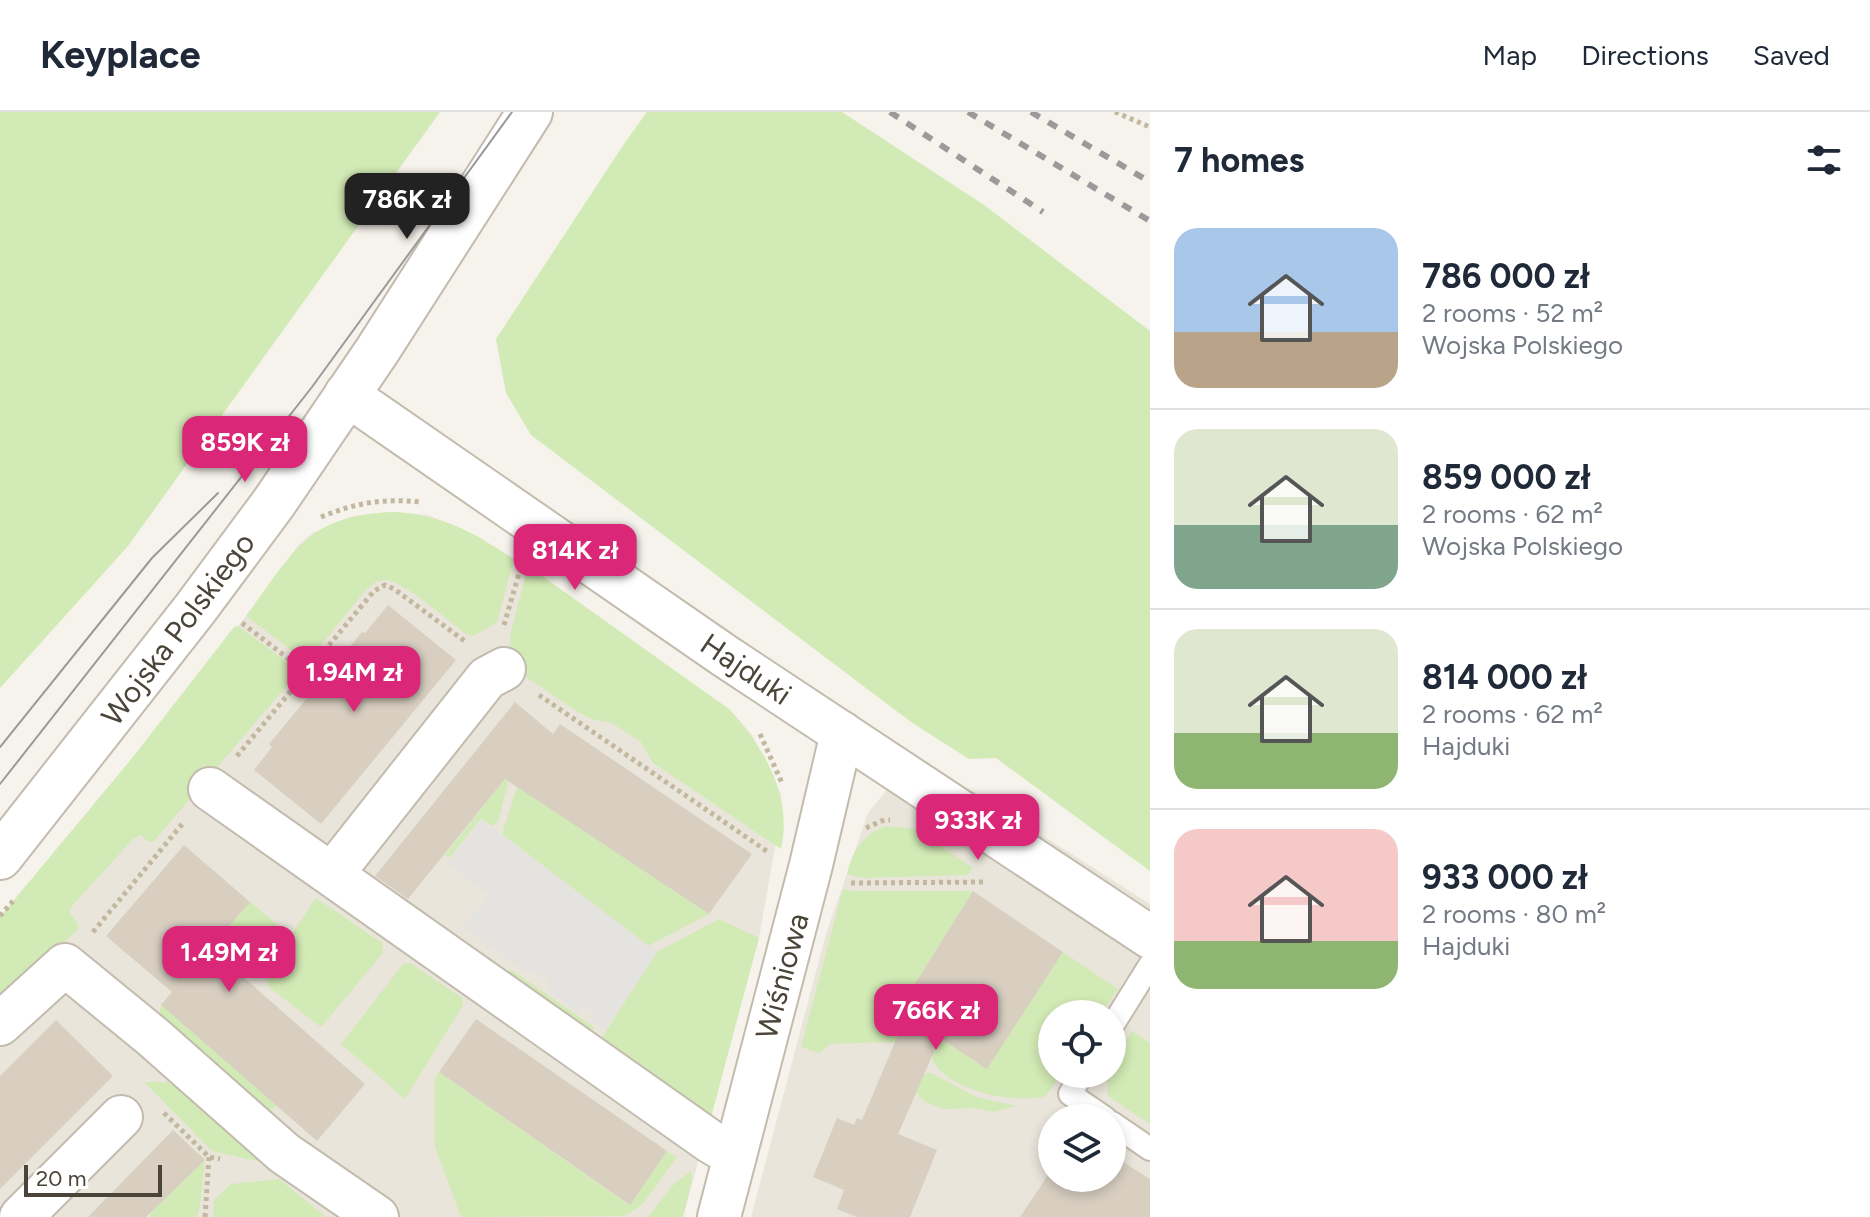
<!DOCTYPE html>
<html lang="en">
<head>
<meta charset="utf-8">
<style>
	body { margin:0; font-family:Figtree,sans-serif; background:#f6f6f7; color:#1f2937; height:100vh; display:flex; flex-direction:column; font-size:30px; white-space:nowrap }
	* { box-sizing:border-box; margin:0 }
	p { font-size:26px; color:#747a83 }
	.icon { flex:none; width:44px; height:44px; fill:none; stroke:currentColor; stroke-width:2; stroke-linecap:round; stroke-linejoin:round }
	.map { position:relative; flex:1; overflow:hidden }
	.panel { display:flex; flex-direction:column; background:#fff; width:720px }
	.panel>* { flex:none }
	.controls { position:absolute; left:1038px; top:888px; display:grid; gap:16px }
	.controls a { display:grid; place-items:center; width:88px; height:88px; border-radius:50%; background:#fff; box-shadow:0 4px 12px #0003; font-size:40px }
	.scale { position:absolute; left:24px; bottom:20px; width:138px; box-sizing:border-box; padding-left:8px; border:4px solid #4b4439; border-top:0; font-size:22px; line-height:28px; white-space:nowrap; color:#4b4439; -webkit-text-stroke:6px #fff; paint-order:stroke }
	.price { position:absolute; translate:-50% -68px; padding:0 18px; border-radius:16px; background:#db2777; color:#fff; font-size:26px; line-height:52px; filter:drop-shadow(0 2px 4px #0008) }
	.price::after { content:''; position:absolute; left:50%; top:48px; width:24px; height:18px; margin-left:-12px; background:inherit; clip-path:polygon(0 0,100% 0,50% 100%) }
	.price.current { background:#222; color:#fff }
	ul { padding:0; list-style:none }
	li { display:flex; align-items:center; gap:24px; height:200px; padding:0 24px }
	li+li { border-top:2px solid #e0e1e3 }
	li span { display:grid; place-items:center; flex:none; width:224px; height:160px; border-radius:24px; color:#555 }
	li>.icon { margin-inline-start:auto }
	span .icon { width:96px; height:96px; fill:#fffc; stroke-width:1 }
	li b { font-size:34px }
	h2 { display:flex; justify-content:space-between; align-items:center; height:96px; padding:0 24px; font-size:34px }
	header { display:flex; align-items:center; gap:48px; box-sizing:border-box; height:112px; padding:0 40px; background:#fff; border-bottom:2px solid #e0e1e3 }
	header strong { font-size:38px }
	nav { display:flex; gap:44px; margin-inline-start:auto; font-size:28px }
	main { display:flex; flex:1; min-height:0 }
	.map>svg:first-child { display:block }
</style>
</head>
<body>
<header>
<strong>Keyplace</strong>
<nav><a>Map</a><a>Directions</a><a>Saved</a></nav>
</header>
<main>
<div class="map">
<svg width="1150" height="1105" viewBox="0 0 1150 1105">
	<rect width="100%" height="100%" fill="#f6f3ec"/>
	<g fill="#eae5da" fill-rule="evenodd">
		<polygon points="394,400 428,403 479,425 729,597 752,623 781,682 776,730 759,826 683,1105 0,1105 0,805 129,650 246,504 297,435 312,421 353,404"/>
		<path d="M 916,643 L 1150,792 L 1150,1105 L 751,1105 L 826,822 L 868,701 ZM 1052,902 L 1112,902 L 1112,962 L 1052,962 ZM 1052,1006 L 1112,1006 L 1112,1066 L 1052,1066 Z"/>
	</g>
	<g fill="#d2eab5">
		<polygon points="0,0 440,0 128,434 0,576"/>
		<polygon points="647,0 842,0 984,93 1150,219 1150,759 996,646 969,647 911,610 531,323 506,281 496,227 624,32"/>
		<path d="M 394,400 C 445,403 473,421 514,447 L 497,510 L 474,524 L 466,522 C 448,509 406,471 387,468 C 377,467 371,473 365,479 L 307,550 L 246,504 C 294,440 306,403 394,400 Z"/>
		<path d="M 528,454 L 729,597 C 764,635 793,684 781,737 L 653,651 L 641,630 L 610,610 L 594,608 L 578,600 L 516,558 L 511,545 L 510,524 Z"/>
		<polygon points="238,514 290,552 290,570 154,729 149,730 140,723 133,727 71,795 70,801 79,813 76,819 0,892 0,805 129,650 234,515"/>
		<polygon points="511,660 498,710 492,714 481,707 449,746 445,743"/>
		<polygon points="517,675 709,802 648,834 502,722"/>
		<path d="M 886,714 L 915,717 L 973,756 L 968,763 L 861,766 L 847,762 C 852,739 863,723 886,714 Z"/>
		<path d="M 843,777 L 856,779 L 973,779 L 898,899 L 987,956 L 1063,840 L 1118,877 L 1101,902 L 1052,902 L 1052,962 L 1061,962 L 1046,984 C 1015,993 942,978 931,944 L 909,931 L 888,930 L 830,932 L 819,941 L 801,935 Z"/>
		<polygon points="316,786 382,831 383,841 321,915 270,876 266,865 270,855"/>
		<polygon points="250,790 280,815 244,866 210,836"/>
		<polygon points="719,807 759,826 710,1009 596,935 657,840"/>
		<polygon points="404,851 410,851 462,886 463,893 405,987 341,932"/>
		<polygon points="510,857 594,915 588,924 504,866"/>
		<polygon points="161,893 276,993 263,1008 159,904"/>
		<polygon points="1132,919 1150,931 1150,1012 1108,984 1106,962 1112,962 1112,951"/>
		<polygon points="439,960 629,1093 667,1039 677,1045 642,1093 624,1104 461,1105 435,1035 435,967"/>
		<polygon points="931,961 976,985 1016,994 994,1000 973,996 943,997 924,989 916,981 924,962"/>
		<polygon points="144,970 181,970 283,1055 212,1039"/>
		<polygon points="205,1048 200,1094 197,1105 150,1105 151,1100"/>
		<polygon points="691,1059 692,1069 683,1105 648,1105 675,1071"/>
		<polygon points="279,1067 326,1105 213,1105 214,1088 231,1072"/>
	</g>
	<polygon fill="#e5e3e0" points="481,707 657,840 606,917 592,909 593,902 583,894 576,899 549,879 549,869 536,859 528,862 463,815 489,783 446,751"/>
	<g fill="#d8cfc1">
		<polygon points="388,493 456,548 321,712 254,658 272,635 269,632 362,520 365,521"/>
		<polygon points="515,590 553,622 560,612 752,742 709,802 505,667 408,787 375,764"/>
		<polygon points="184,733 250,790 210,836 365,972 317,1029 161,893 172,880 106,824"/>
		<polygon points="973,779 1063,840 987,957 940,926 898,1022 937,1038 910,1105 857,1105 837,1097 844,1078 813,1065 837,1006 854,1013 857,1006 862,1008 906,904 898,899"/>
		<polygon points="476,907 667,1039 630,1093 439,960"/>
		<polygon points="56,908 113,964 0,1077 0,964"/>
		<polygon points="173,1018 205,1048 146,1105 88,1105"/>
		<polygon points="1112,1043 1150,1067 1150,1105 1020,1105 1052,1057 1052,1066 1112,1066"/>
	</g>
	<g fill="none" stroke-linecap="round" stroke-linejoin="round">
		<g stroke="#c2bbae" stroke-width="26">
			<g id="service">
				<polyline points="1112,914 1150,853"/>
				<polyline points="1082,962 1070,982 1105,1006"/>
				<polyline points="1112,1011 1150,1037"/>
			</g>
		</g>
		<g stroke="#c2bbae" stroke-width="46">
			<g id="minor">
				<polyline points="346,282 725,544 1150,825"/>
				<polyline points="210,677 711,1030 735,1044"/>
				<polyline points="332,762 487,566 504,557"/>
				<polyline points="0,912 65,853 153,925 284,1041 377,1105"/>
				<polyline points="21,1105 121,1005"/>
				<polyline points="719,1105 811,753 842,621"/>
			</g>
		</g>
		<g stroke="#c2bbae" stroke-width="48">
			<polyline id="tertiary" points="0,745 195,497 273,392 377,239 530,0"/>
		</g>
		<g stroke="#c4b79f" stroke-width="5" stroke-dasharray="4 4" stroke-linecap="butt">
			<polyline points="1115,0 1150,15"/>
			<path d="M 321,405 C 355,391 384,386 420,390"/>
			<polyline points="242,511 307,561"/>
			<polyline points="504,513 520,458"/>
			<polyline points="539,583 768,740"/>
			<polyline points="760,622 782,671"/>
			<polyline points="237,644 374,479 385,473 394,477 466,530"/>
			<polyline points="866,716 881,709 890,708"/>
			<polyline points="851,771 985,770"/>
			<polyline points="0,804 13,789"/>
			<polyline points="93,820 183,711"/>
			<polyline points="164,1001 209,1045 220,1047"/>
			<polyline points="205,1105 209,1045"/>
		</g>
		<use href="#service" stroke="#fff" stroke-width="22"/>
		<use href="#minor" stroke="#fff" stroke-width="42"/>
		<use href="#tertiary" stroke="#fff" stroke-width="44"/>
		<g stroke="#9a9a9a" stroke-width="2">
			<polyline points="0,635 152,446 218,381"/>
			<polyline points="0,672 312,275 512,0"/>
		</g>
		<g stroke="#9a9a9a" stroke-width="6" stroke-dasharray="10 10" stroke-linecap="butt">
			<polyline points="890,0 1043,100"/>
			<polyline points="968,0 1150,109"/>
			<polyline points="1031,0 1150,70"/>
		</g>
	</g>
	<g text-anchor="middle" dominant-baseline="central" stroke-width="7" stroke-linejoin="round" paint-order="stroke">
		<g font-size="30" fill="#4b4439" stroke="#fff">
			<text transform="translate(178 517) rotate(-53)">Wojska Polskiego</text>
			<text transform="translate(746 557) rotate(34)">Hajduki</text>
			<text transform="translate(782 864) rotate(-75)">Wiśniowa</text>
		</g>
	</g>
</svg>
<div class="controls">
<a><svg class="icon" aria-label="locate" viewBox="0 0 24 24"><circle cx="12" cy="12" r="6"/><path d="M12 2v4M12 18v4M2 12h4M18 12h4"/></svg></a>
<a><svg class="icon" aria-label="layers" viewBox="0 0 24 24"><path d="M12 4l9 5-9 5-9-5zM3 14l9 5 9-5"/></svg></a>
</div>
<div class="scale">20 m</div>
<b class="price current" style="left:407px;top:129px">786K zł</b>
<b class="price" style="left:245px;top:372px">859K zł</b>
<b class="price" style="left:575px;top:480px">814K zł</b>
<b class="price" style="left:354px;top:602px">1.94M zł</b>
<b class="price" style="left:978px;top:750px">933K zł</b>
<b class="price" style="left:229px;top:882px">1.49M zł</b>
<b class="price" style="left:936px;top:940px">766K zł</b>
</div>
<section class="panel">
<h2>7 homes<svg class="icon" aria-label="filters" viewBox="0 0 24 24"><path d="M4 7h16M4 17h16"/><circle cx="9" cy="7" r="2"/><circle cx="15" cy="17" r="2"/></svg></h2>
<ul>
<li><span style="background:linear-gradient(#a9c7e8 65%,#b9a48a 0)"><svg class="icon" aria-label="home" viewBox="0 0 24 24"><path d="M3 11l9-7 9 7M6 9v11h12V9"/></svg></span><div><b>786 000 zł</b><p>2 rooms · 52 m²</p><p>Wojska Polskiego</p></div></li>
<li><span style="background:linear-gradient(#dfe7d0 60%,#7fa58c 0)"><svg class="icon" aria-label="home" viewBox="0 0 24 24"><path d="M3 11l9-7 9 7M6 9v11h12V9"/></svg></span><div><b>859 000 zł</b><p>2 rooms · 62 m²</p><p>Wojska Polskiego</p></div></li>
<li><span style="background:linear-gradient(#dfe7d0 65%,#8fb573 0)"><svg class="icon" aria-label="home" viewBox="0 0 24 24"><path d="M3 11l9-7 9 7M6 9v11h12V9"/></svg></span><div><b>814 000 zł</b><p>2 rooms · 62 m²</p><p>Hajduki</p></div></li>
<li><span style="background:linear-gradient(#f6c9c9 70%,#8fb573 0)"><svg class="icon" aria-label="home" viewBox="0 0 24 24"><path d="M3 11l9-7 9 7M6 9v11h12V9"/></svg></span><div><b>933 000 zł</b><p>2 rooms · 80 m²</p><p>Hajduki</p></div></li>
</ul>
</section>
</main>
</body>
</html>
